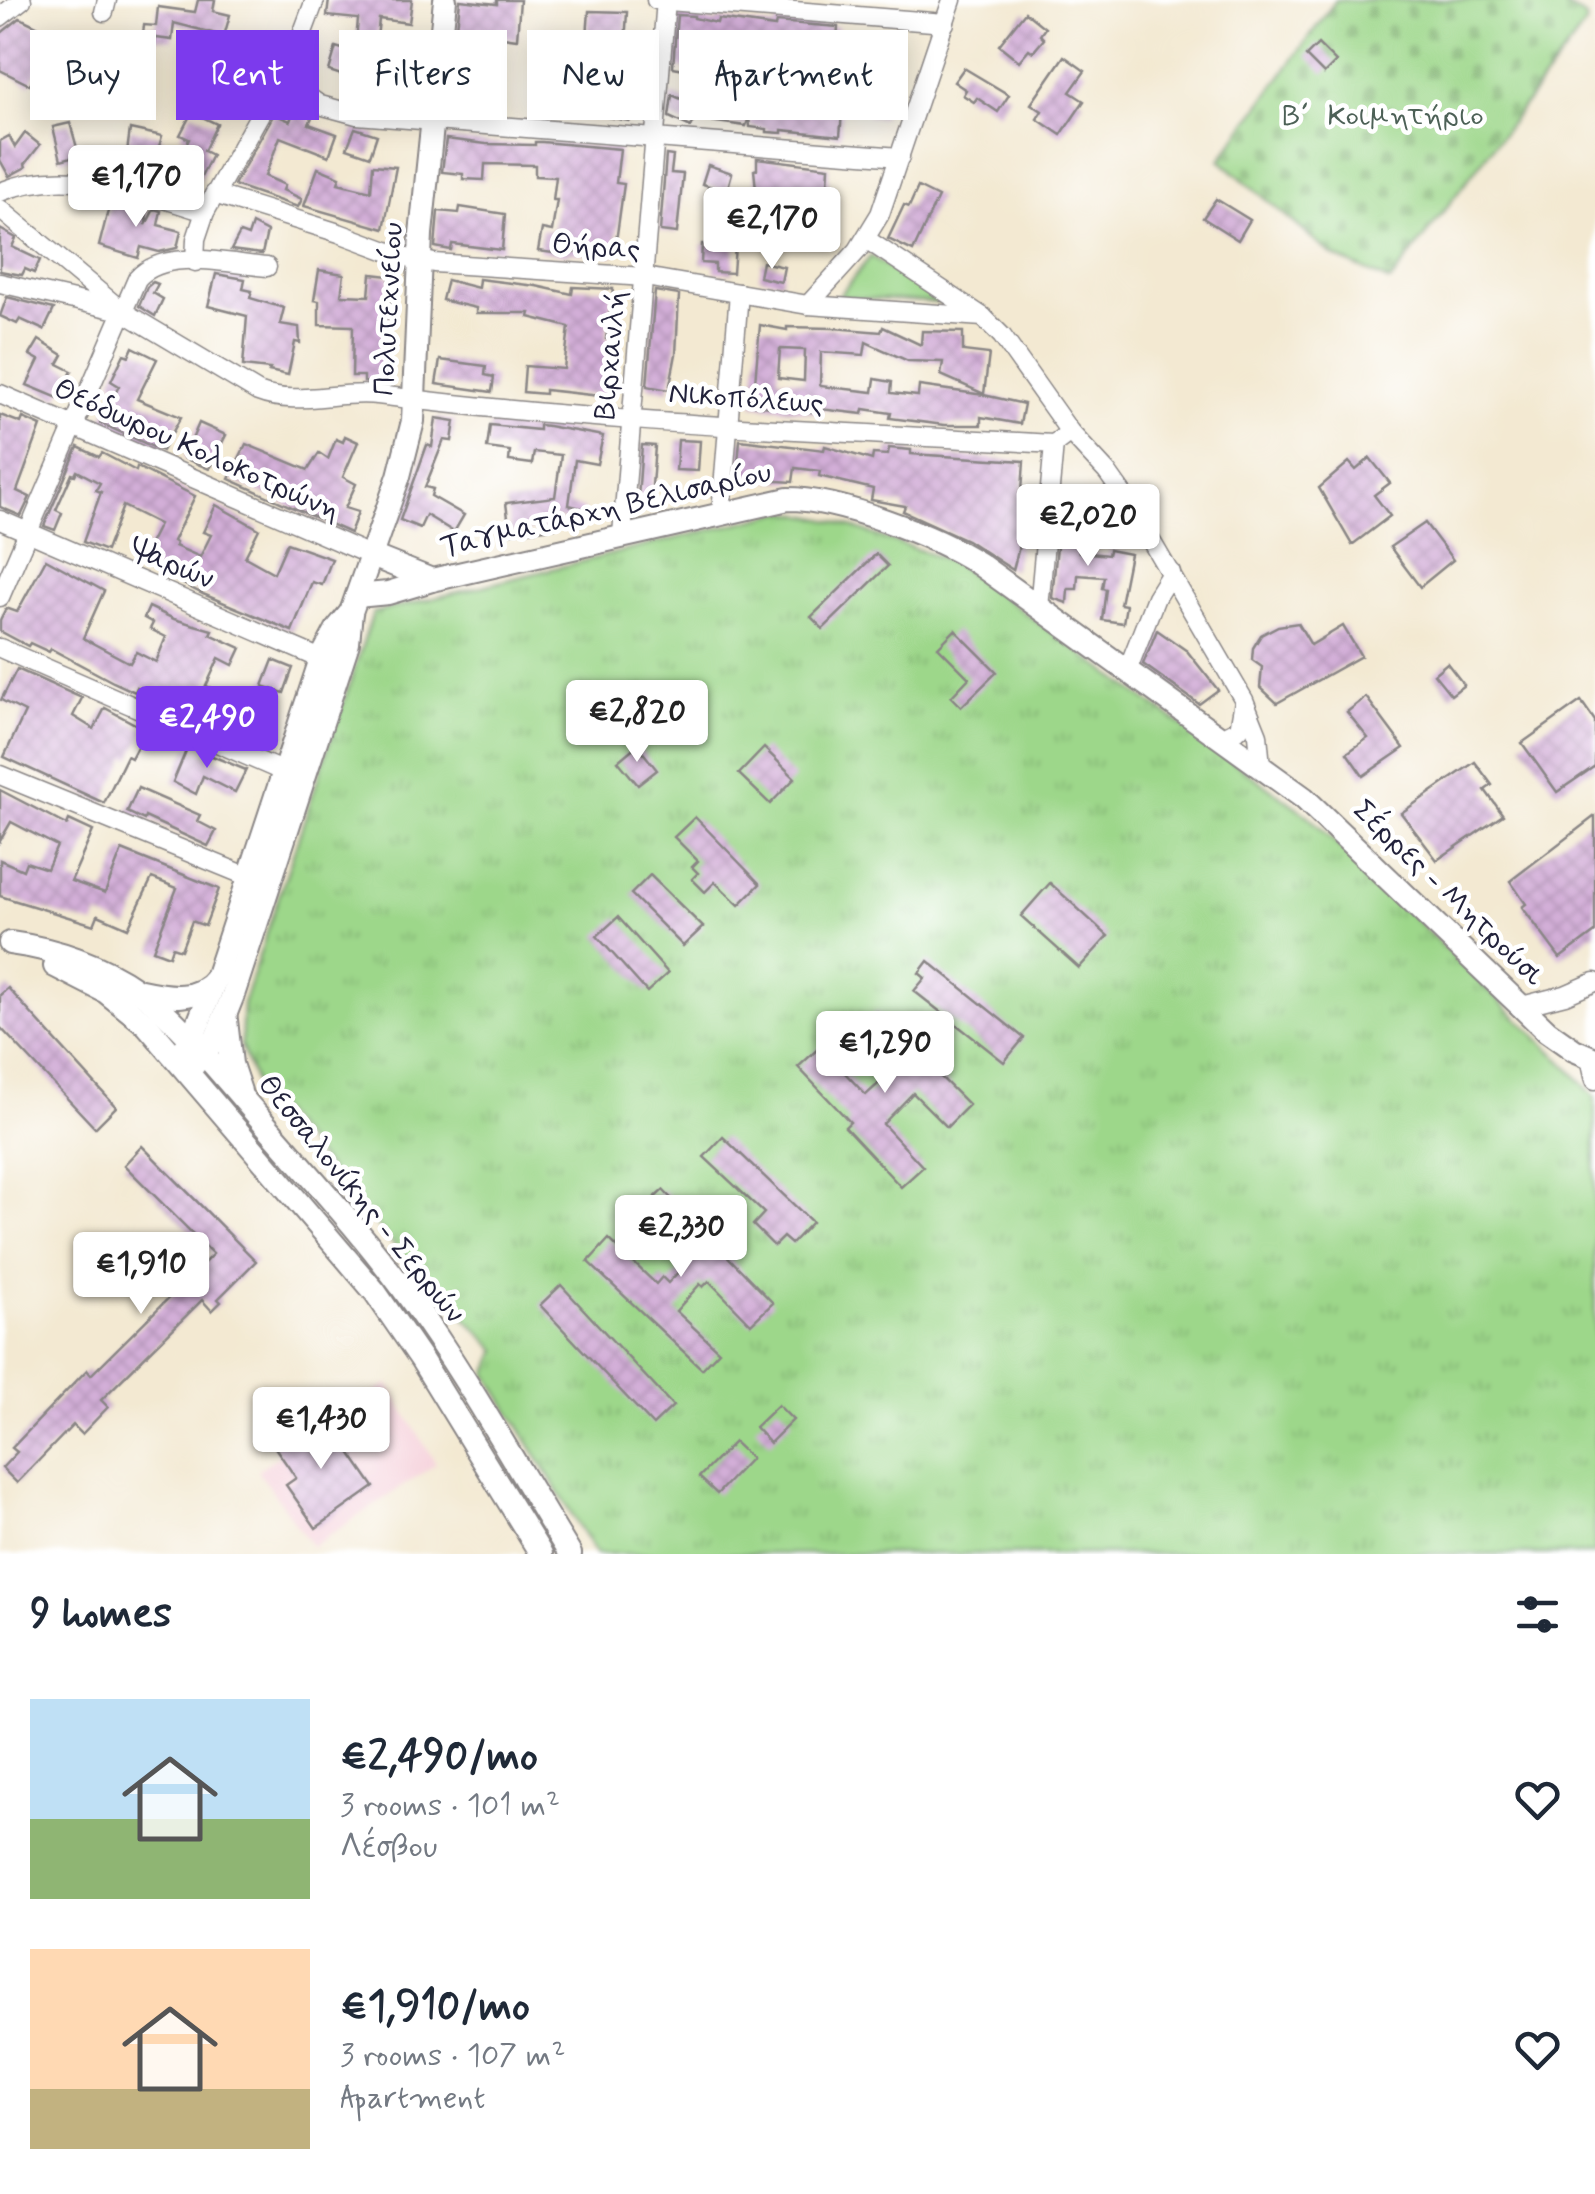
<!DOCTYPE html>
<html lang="en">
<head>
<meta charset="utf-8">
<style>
	body { margin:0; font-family:Mynerve,sans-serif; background:#f2f2f3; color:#1f2937; height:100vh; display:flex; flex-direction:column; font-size:38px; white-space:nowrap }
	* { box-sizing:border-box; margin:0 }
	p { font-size:32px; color:#747a83 }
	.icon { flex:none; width:55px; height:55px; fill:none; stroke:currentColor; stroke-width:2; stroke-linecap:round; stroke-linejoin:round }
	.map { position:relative; height:1554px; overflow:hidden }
	.side { display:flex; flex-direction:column; background:#fff; flex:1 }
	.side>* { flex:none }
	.banner { position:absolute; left:30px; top:30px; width:1000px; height:90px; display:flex; gap:20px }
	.price { position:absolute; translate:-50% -85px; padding:0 22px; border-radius:10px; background:#fff; color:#222; font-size:32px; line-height:65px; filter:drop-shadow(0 2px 5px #0008) }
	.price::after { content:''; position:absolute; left:50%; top:60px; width:30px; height:22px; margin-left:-15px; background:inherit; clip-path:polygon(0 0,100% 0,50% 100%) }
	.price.on { background:#7c3aed; color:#fff }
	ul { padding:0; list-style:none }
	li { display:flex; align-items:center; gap:30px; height:250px; padding:0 30px }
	li span { display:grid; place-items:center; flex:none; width:280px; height:200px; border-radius:0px; color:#555 }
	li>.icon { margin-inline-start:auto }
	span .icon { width:120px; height:120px; fill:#fffc; stroke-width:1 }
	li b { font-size:42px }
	h2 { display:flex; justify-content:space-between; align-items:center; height:120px; padding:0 30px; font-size:42px }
	.chip { padding:0 35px; border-radius:0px; background:#fff; box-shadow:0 5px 25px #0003; font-size:35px; line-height:90px }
	.chip.on { background:#7c3aed; color:#fff }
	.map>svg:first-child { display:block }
</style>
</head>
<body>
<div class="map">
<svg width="1595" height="1554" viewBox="0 0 1595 1554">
	<defs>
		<pattern id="cemetery-stones" width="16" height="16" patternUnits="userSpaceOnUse" patternTransform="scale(2.5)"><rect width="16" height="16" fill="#9dd78a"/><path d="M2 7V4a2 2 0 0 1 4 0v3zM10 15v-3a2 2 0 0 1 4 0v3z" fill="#87b878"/></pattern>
		<pattern id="park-tufts" width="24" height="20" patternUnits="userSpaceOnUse" patternTransform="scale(2.5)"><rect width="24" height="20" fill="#9dd78a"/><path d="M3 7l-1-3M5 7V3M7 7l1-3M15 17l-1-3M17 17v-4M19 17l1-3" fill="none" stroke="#87b878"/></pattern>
		<pattern id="building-cross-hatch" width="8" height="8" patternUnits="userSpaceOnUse" patternTransform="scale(2.5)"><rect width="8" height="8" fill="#d3afd8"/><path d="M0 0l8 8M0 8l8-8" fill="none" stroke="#b596ba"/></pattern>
	</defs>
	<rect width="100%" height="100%" fill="#fff"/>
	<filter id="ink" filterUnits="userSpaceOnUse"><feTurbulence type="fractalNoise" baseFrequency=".01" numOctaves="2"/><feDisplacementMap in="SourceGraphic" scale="20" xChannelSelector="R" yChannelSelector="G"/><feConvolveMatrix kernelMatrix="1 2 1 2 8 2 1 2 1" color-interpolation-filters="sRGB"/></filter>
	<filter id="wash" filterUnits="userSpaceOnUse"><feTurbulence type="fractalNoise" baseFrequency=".0048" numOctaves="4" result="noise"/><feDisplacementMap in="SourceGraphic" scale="40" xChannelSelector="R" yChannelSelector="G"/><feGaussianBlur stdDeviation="2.25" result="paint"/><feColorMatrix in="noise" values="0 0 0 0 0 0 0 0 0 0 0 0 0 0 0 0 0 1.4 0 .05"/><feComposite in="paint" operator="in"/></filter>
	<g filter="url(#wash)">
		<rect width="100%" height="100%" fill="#f3e9d2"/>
		<polygon fill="#f5cfd9" points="388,1384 436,1464 312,1547 257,1470"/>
		<polygon fill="#9dd78a" stroke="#607c62" stroke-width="2.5" points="871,256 942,303 838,297"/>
		<polygon fill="url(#cemetery-stones)" stroke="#607c62" stroke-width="2.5" points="1336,0 1555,0 1586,18 1586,24 1390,282 1333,256 1220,160"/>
		<polygon fill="url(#park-tufts)" stroke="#607c62" stroke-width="2.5" points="787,511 837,522 948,560 963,569 1306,814 1563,1062 1595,1097 1595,1554 596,1554 487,1374 497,1350 393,1244 255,1083 241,1046 243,1004 373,613"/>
		<g id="blocks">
			<g fill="url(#building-cross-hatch)" fill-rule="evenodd">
				<polygon points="198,0 215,0 213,11 230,15 224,36 174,23 172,40 156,38 146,81 139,79 137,90 123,87 132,51 141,53 144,25 156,26 158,7 195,12"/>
				<polygon points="329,0 412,0 409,23 379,19 376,48 407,55 401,77 406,78 398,99 382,93 384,89 329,71 336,47 355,53 358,19 327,16"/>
				<polygon points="460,0 497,4 497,0 520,0 517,39 496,36 493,59 467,55 461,82 478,86 473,111 449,105"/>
				<polygon points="589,11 627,12 625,44 629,45 627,73 630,73 626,96 634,98 630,121 596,115 597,108 568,103 567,113 543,111 544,78 539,77 541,57 585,62"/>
				<polygon points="1025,12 1045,28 1040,35 1044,39 1033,52 1029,49 1019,61 999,45"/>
				<polygon points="677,15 694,16 694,18 717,23 718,19 775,27 776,22 838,27 835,74 871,81 870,90 887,93 883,118 867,116 869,105 843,101 840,136 782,130 782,133 767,132 767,129 750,127 749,117 746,126 695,119 691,127 669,117 672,95 709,111 713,81 732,84 737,50 712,47 711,52 698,49 695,71 673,67"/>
				<polygon points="20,18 64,39 48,74 38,69 30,85 0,70 0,34"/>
				<polygon points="881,40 898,43 895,66 877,64"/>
				<polygon points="1318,44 1336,62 1324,74 1306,56"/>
				<polygon points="1064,56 1085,71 1070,92 1084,101 1061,135 1037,119 1042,111 1031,104"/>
				<polygon points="964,68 1009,95 998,112 977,98 974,102 963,95 966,90 954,82"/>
				<polygon points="295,108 313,115 309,124 337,134 329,156 280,137 265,176 285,185 283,190 302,199 298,207 234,185 274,114 290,121"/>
				<polygon points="192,112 217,124 204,151 212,155 192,195 180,191 191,169 178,162 189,139 180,135"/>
				<polygon points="70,123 79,155 61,160 53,127"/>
				<polygon points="355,128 377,135 370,156 347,148"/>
				<polygon points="130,129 162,136 149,182 124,176"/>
				<polygon points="25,133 40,145 25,164 26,167 9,176 0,160 0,141 9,136 15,147"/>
				<polygon points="446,139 486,144 535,145 535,142 542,142 620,149 616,183 624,184 614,256 569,252 568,255 538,251 542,229 552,231 557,200 553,200 556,177 535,176 535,165 485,164 484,180 463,179 463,174 442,172"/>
				<polygon points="666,155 673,156 671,173 683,174 677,233 660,231"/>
				<polygon points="757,158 829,167 827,201 809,199 810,189 756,189 754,170 757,169"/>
				<polygon points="373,165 396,167 384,229 304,206 318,168 340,177 338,183 371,191"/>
				<polygon points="708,165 732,173 727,191 702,184"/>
				<polygon points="918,187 938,197 913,251 888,239 904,205 909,207"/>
				<polygon points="111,199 144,206 147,209 146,225 154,209 161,211 158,225 181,231 177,248 159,252 141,247 138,258 99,246"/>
				<polygon points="1216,199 1250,220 1238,240 1203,218"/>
				<polygon points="460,207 505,214 502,250 452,244 451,250 435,247 438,211 459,213"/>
				<polygon points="252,224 267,232 262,254 231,250 240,233 248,236"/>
				<polygon points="0,229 16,238 12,247 40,260 34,273 25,269 22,275 0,271"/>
				<polygon points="702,244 735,246 733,273 715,272 715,264 701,263"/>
				<polygon points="762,262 784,267 781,282 759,277"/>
				<polygon points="319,270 344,274 341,295 369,296 371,274 390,276 388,302 393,303 388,319 383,317 382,354 386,354 383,383 364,382 364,376 352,376 353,326 319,325 319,301 314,300"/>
				<polygon points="216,274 245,279 243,289 252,291 250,298 284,308 280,324 299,327 300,343 295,342 288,375 269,371 270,369 243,366 247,316 208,306"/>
				<polygon points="479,279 536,286 572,294 573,287 613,289 606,339 615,340 610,397 545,390 545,394 523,392 525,366 564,369 569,327 529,317 530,313 476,313 476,308 442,300 447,280 478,288"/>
				<polygon points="153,282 158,284 153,293 163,299 155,316 139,306 147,287"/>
				<polygon points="655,291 679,295 676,354 669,390 647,386"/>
				<polygon points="7,297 54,309 44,330 20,319 17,324 0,316"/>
				<path d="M 760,325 L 787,330 L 787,327 L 833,328 L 881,332 L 883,327 L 921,345 L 922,331 L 963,332 L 963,351 L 989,354 L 984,394 L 941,375 L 943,362 L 908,361 L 866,342 L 864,355 L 821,352 L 820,386 L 873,392 L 875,379 L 892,382 L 891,393 L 918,396 L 919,386 L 984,395 L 1024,404 L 1020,424 L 981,417 L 981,425 L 944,425 L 890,418 L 891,413 L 864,409 L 863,414 L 821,409 L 820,413 L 753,405 ZM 780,349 L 805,350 L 804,381 L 778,378 Z"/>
				<polygon points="39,340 63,355 58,364 72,371 58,398 27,385 39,360 30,355"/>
				<polygon points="133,347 157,359 137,399 181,417 162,451 100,423 119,386 111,381 124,354 129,356"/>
				<polygon points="440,360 486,366 485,375 494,377 492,392 436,384"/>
				<polygon points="0,415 21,423 23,418 41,426 17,491 30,497 21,516 0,507"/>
				<polygon points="436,418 455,421 452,441 444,440 425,487 433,489 431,496 464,515 454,532 426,515 420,528 400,520 427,445 432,447"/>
				<polygon points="199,423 226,435 209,469 184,458"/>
				<polygon points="490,425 539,430 539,425 548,426 603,436 597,464 575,460 569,505 584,509 580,525 554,518 555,528 510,533 506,503 555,497 561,455 534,452 532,464 509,461 510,451 487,448"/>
				<polygon points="345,436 358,442 343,477 356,484 345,508 358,512 350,533 229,479 246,444 308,470 319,453 328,459 336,439 343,442"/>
				<polygon points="678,440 700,441 698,471 676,470"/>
				<polygon points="740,440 824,450 825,446 872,460 873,454 888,455 889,448 911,450 911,454 1024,461 1018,551 1013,570 967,540 903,511 905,506 871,500 873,489 819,476 820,471 795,468 793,482 745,479 743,487 736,486"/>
				<polygon points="642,445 655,446 651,499 638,498"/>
				<polygon points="78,447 99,457 102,453 136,471 137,467 195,496 173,541 176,543 175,546 200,557 211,535 203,532 216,505 259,529 245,557 274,573 287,543 332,559 322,585 312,582 292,631 203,594 140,562 159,524 123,506 106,551 83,542 101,492 96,490 100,483 77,471 75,475 72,474 56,510 62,513 55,530 44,526"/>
				<polygon points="1370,458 1390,483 1374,495 1390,516 1352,545 1319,488 1349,462 1356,470"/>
				<polygon points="1061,505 1074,506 1072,537 1080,538 1079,552 1108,555 1109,550 1130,554 1120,604 1126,605 1123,623 1102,620 1106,589 1102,588 1104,577 1078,575 1077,589 1068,589 1067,603 1052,598"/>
				<polygon points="1425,523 1453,560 1420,587 1390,547"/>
				<polygon points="876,554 888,566 823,629 811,617"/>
				<polygon points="46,559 104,591 83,638 130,663 136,652 156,662 166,637 150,629 153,623 144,618 149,607 174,619 212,630 210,634 241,648 233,665 219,658 206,686 222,693 209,721 137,687 135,692 113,682 51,649 49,652 30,643 28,646 0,631 0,620 6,608 17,612"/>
				<polygon points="1298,623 1311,645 1343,626 1361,656 1277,703 1260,687 1262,667 1252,660 1253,648 1261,635 1278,626"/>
				<polygon points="955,630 997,672 961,707 951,697 969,678 938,647"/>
				<polygon points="1157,630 1187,651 1218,690 1199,704 1143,664"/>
				<polygon points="273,660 293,668 284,693 263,686"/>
				<polygon points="1447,663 1464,685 1451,695 1434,674"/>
				<polygon points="17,669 82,698 73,716 94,729 105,708 146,730 131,758 127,756 104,803 4,757 25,712 1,700"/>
				<polygon points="1366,697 1404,748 1363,776 1347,753 1368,738 1347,712"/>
				<polygon points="1581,701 1595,721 1595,766 1557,792 1522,743"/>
				<polygon points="637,745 657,770 638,785 618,761"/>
				<polygon points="188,746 246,770 235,792 203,776 196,794 173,782"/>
				<polygon points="764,748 795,778 770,804 739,774"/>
				<polygon points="1475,762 1492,785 1485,790 1503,815 1437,860 1401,813"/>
				<polygon points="138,788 200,815 197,821 216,831 208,846 145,817 144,820 127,812"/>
				<polygon points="0,790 67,825 69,820 93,831 71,881 105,893 122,850 219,889 205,926 192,921 181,950 172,947 169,956 153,950 177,888 152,878 128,928 98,915 94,925 0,896 0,860 23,870 26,862 47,869 57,846 11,822 0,841"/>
				<polygon points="1595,816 1595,932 1560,958 1522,907 1526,904 1510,881"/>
				<polygon points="695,817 760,884 739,905 715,882 705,892 692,879 698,873 692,867 698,861 674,837"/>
				<polygon points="650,875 703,927 683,946 631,894"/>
				<polygon points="1050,883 1108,936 1079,968 1021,916"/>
				<polygon points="618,917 668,973 647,992 597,936"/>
				<polygon points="928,961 1024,1038 1004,1062 914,991 925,978 919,973"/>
				<polygon points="8,988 116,1107 95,1128 0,1027 0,995"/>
				<polygon points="876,1012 969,1105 947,1127 913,1093 883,1124 923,1167 901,1187 845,1127 850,1122 798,1067 820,1047 866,1095 887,1076 883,1072 891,1065 858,1031"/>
				<polygon points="723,1137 812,1222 791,1244 783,1237 774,1246 753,1225 764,1213 704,1157"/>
				<polygon points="142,1146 256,1261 218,1299 221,1302 212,1311 202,1300 101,1400 108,1407 82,1434 73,1425 17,1483 2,1468 17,1452 12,1448 87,1370 91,1375 213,1254 124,1165"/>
				<polygon points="663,1190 773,1303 751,1324 709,1281 703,1287 700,1284 676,1311 719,1351 702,1369 588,1262 609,1239 656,1284 662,1277 668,1283 684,1266 679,1260 686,1254 642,1209"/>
				<polygon points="561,1285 673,1406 653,1425 540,1305"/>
				<polygon points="778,1405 793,1420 770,1443 755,1427"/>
				<polygon points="312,1415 337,1451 345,1445 374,1487 316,1528 286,1485 296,1478 272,1443"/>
				<polygon points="734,1442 751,1458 717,1494 699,1477"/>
			</g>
		</g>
	</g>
	<g filter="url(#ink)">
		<use href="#blocks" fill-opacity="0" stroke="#8a8686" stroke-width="2.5"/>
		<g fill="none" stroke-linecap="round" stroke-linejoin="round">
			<g stroke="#8a8686" stroke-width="21">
				<g id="street">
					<polyline points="656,0 945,23"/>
					<polyline points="104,12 107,0"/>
					<polyline points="0,17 22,0"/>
					<polyline points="279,76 320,105 357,115 900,157"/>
					<path d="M 0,192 C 66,165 140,191 205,212"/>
					<polyline points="214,194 339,233 398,255 434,263 645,277 808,305 983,317"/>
					<path d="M 0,209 L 122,311 L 258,392 C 296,407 339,390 378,395 C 602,424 829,431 1054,444 L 1070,432"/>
					<polyline points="866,239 983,317 1002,336 1070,432 1107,472 1129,503 1244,700 1258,735 1261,766"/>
					<polyline points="195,262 196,239 205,212 297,48 315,0"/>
					<polyline points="0,283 117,310"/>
					<polyline points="808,305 858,250 880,214 952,0"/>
					<polyline points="0,394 372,556"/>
					<polyline points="721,513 739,293"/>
					<polyline points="0,520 321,659"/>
					<polyline points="622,535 666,0"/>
					<path d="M 0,597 L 137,279 C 165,247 229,264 267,267"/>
					<polyline points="1039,608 1054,444"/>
					<polyline points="0,648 284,772"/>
					<polyline points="1127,671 1156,597 1171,573"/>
					<polyline points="1214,732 1223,737 1239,729 1244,701"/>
					<polyline points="0,775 249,877"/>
					<polyline points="1522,1006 1565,995 1595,982"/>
					<polyline points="1590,1058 1595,1080"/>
				</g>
			</g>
			<g stroke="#8a8686" stroke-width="26">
				<g id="secondary">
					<path d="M 372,556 L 432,580 L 788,499 C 839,499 936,536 979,564 L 1304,798 L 1547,1031 L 1574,1050 L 1595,1059"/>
					<polyline points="357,596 388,593 432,580"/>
					<path d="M 10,943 C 55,949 99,964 137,990 C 176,1016 226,1080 258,1116 C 309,1175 363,1233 409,1297 C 468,1378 517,1468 570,1554"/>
					<polyline points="55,966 106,992 147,1025 375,1292 421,1359 541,1554"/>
					<path d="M 141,991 C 168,997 198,1002 216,978"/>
					<polyline points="226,1020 231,1064 240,1091"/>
					<polyline points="182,1051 191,1042 216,978 321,659 337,629 351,612"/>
					<polyline points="188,1072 216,1038 233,995 348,643 351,612 399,476 413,421 421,234 445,0"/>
				</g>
			</g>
			<use href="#street" stroke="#fff" stroke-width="18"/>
			<use href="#secondary" stroke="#fff" stroke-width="22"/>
		</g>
	</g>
	<g text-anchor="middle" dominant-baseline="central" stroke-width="9" stroke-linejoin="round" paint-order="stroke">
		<g font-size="30" fill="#4d6157" stroke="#fff">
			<text x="1383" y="116">Β΄ Κοιμητήριο</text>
		</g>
		<g font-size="30" fill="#22223b" stroke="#fff">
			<text transform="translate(596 247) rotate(4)">Θήρας</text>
			<text transform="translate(389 309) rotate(-87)">Πολυτεχνείου</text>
			<text transform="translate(611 355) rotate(-85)">Βιρχανλή</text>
			<text transform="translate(746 399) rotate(4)">Νικοπόλεως</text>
			<text transform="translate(197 450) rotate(24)">Θεόδωρου Κολοκοτρώνη</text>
			<text transform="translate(606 510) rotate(-13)">Ταγματάρχη Βελισαρίου</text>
			<text transform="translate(172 564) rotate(23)">Ψαρών</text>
			<text transform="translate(1448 893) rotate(44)">Σέρρες - Μητρούσι</text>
			<text transform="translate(361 1199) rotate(51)">Θεσσαλονίκης - Σερρών</text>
		</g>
	</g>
</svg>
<b class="price" style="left:136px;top:230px">€1,170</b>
<b class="price" style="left:772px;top:272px">€2,170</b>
<b class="price" style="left:1088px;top:569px">€2,020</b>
<b class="price" style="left:637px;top:765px">€2,820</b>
<b class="price on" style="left:207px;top:771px">€2,490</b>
<b class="price" style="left:885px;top:1096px">€1,290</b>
<b class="price" style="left:681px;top:1280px">€2,330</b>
<b class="price" style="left:141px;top:1317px">€1,910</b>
<b class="price" style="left:321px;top:1472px">€1,430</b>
<div class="banner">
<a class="chip">Buy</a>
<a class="chip on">Rent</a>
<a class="chip">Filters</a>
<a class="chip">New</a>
<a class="chip">Apartment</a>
</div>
</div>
<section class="side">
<h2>9 homes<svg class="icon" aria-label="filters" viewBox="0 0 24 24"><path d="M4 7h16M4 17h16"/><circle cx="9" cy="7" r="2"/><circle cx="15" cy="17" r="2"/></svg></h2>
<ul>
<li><span style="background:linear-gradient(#bfe0f5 60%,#8fb573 0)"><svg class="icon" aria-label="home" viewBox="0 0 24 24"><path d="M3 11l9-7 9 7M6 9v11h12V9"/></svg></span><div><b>€2,490/mo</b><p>3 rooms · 101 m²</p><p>Λέσβου</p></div><svg class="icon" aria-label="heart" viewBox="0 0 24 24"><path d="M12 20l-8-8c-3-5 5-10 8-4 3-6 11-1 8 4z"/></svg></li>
<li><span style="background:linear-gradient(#ffd9b3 70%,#c2b280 0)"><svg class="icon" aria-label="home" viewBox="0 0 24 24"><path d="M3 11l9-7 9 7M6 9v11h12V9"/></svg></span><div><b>€1,910/mo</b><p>3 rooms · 107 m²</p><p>Apartment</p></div><svg class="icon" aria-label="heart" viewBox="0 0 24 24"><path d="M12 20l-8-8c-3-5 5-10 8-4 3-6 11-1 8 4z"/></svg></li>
</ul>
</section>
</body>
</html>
